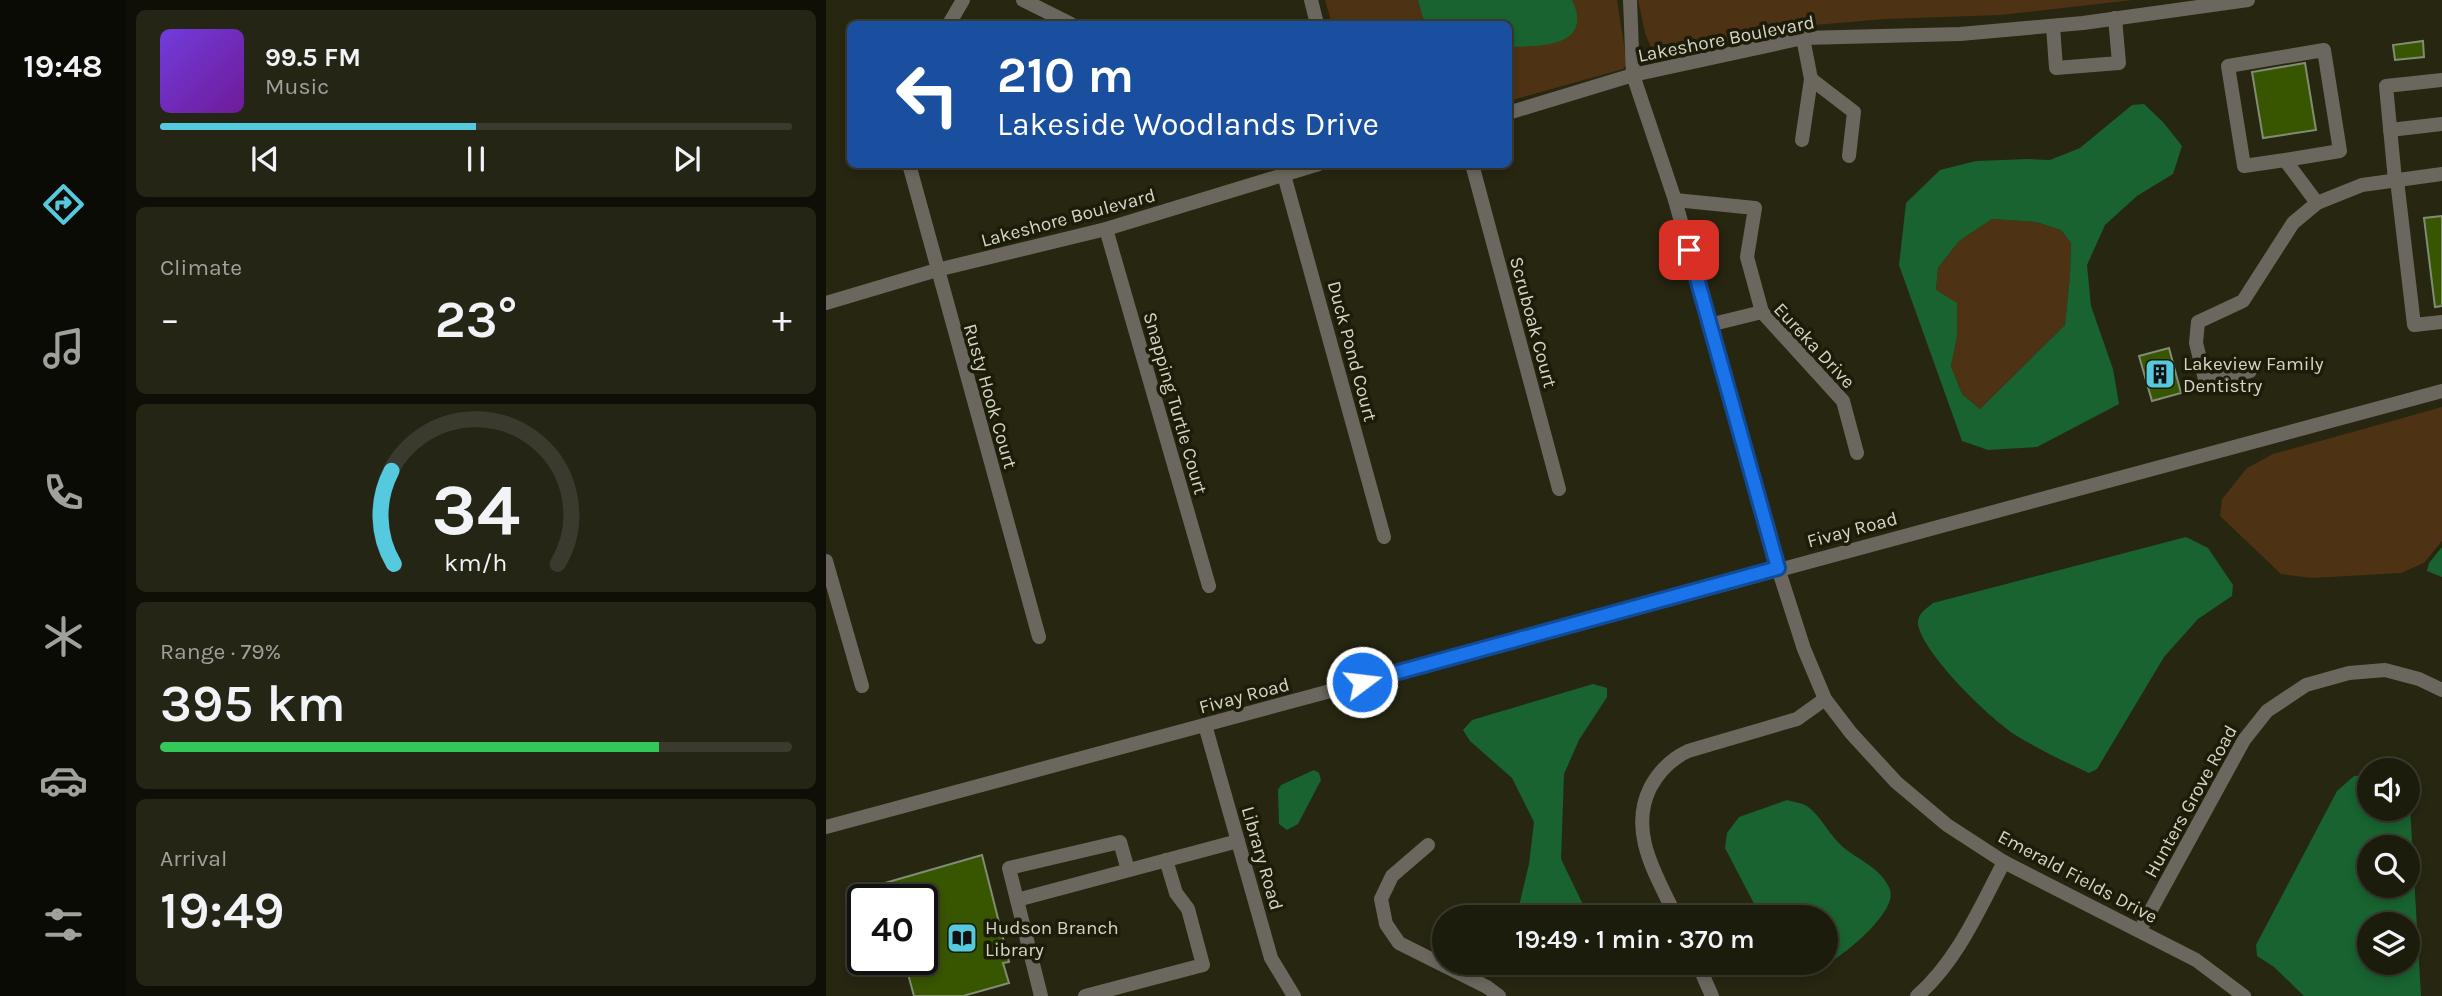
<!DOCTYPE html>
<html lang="en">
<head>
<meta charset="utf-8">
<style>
  :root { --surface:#1c1c0d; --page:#252516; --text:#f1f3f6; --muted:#a0a19d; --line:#3a3a2e; --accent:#55cadf }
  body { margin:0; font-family:Karla,sans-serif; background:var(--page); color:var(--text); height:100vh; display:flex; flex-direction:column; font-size:26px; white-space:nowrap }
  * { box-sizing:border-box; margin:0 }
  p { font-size:23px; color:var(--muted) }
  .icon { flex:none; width:38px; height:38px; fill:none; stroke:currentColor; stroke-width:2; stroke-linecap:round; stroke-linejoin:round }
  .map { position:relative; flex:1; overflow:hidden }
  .sheet { display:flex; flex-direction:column; gap:10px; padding:10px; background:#0f0f07; width:700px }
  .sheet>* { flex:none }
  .top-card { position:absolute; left:21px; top:21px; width:665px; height:147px; border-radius:10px; box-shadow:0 4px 10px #0003,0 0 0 2px var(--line); background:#1a4fa0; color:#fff; overflow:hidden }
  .tools { position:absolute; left:1531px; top:758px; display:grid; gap:14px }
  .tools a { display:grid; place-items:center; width:63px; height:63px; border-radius:50%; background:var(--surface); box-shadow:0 4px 10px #0003,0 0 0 2px var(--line); font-size:35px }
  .speed { position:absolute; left:21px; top:884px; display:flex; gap:14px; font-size:35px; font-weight:700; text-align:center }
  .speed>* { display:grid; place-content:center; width:91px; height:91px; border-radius:50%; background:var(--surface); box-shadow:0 4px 10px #0003,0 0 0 2px var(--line); line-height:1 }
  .speed .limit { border:4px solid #111; border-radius:10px; background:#fff; color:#111 }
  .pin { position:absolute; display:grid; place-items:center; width:60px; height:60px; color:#fff; margin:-30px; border-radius:14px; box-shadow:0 4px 10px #0006 }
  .me { position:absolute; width:77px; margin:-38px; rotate:75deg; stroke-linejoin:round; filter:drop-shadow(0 0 5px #0008) }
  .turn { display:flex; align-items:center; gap:24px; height:147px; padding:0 35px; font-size:32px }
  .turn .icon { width:91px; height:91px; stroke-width:2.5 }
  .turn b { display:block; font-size:49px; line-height:60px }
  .big { font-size:52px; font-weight:600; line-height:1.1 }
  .sheet .widget { flex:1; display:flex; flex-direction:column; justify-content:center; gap:10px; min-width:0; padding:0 24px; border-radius:10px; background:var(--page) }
  .sheet .dial { align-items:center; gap:0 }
  .dial svg { height:182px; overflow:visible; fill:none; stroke:var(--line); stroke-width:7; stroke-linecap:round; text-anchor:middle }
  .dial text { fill:var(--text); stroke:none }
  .song { display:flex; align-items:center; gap:21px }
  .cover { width:84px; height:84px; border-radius:10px; background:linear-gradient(135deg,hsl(260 70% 55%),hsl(280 70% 35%)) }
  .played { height:7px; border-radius:4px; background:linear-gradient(90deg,var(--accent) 50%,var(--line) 50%) }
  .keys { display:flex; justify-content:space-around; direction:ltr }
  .heat { display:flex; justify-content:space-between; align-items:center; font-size:38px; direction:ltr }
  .charge { height:10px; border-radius:5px; background:linear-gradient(90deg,#34c759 79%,var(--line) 0) }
  .trip { position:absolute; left:606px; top:905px; width:406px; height:70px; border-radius:35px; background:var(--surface); box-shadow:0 4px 10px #0003,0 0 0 2px var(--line); font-weight:600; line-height:70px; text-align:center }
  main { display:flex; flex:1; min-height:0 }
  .menu { display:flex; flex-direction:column; width:126px; justify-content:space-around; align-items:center; background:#0b0b05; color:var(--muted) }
  .menu .icon { width:49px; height:49px }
  .menu .selected { color:var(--accent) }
  .menu b { font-size:32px; color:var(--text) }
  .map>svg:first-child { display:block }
  .green { fill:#4d3213 }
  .water { fill:#18632f; fill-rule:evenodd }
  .building { fill:#385500; stroke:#818c76; stroke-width:2 }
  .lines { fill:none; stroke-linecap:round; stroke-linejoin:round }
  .minor { stroke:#6c675e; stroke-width:14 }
  .route-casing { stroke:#114b97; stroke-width:18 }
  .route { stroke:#1a73e8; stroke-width:12 }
  .labels { text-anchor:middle; stroke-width:7; stroke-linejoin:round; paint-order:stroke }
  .street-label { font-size:19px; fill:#d4d5c8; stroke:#1d1c08 }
  .poi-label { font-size:19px; fill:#d4d5c8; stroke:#1d1c08; text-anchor:start }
</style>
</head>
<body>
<main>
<nav class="menu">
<b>19:48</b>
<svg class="icon selected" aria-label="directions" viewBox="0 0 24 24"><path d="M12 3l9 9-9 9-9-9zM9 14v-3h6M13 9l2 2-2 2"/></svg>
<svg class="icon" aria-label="music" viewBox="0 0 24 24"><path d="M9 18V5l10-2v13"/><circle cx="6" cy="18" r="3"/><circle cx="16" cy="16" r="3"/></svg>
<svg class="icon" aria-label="phone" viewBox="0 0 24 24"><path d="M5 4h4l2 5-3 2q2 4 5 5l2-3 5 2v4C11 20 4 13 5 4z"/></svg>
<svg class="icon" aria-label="climate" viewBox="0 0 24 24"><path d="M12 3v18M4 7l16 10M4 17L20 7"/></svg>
<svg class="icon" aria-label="car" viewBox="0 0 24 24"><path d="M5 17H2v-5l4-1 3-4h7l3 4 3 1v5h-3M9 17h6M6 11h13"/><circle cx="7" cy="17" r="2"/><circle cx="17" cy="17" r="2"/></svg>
<svg class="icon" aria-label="filters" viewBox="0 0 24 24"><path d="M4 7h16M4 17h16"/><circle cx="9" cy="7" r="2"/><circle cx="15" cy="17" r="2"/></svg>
</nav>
<section class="sheet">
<div class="widget">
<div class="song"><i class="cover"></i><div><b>99.5 FM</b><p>Music</p></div></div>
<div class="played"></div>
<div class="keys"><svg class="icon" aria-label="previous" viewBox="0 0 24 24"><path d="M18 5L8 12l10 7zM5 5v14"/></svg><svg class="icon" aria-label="pause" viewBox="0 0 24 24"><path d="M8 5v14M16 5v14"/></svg><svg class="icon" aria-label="next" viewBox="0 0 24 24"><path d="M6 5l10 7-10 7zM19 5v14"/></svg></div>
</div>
<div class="widget"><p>Climate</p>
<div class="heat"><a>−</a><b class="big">23°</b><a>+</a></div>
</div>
<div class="widget dial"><svg viewBox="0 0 100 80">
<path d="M14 69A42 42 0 1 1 86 69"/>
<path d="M14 69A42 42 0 0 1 13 28" stroke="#55cadf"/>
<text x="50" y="56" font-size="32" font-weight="700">34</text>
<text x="50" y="72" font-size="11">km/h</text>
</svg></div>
<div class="widget"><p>Range · 79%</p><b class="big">395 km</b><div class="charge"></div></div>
<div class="widget"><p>Arrival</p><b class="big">19:49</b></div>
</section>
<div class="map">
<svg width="1616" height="996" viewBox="0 0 1616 996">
  <rect width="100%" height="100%" fill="#262611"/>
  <g class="green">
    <path d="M 499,0 L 791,0 L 801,64 L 797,69 L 683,101 L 682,24 L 506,24 Z"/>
    <path d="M 812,0 L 1307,0 L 1175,15 L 1059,19 L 955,28 L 837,60 L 828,55 L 819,33 Z"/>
    <path d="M 1166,219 L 1210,222 L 1235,230 L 1245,243 L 1244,276 L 1239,325 L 1154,409 L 1136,394 L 1125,366 L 1131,336 L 1110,290 L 1112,268 L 1133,241 Z"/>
    <path d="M 1616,407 L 1616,541 L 1598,563 L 1575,573 L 1486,578 L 1455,574 L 1394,516 L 1396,499 L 1421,468 L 1447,454 Z"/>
  </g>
  <g class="water">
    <path d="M 592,0 L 746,0 C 748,5 751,11 751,16 C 755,49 704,46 683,47 L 682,24 L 599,24 Z"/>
    <path d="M 1318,104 L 1337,122 L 1356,146 L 1347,174 L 1311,196 L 1279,225 L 1261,265 L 1265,306 L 1287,369 L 1293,404 L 1211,447 L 1162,450 L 1136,441 L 1073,265 L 1080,203 L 1114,170 L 1150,161 L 1202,159 L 1224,160 L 1254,148 L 1306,105 ZM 1166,219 L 1210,222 L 1235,230 L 1245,243 L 1244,276 L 1239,325 L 1154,409 L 1136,394 L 1125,366 L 1131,336 L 1131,303 L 1110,290 L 1112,268 L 1133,241 Z"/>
    <path d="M 1360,537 L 1382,548 L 1407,585 L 1406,596 L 1372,619 L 1338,657 L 1271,769 L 1263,773 C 1239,762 1214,750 1191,736 C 1165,720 1096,653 1092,624 C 1091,614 1100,609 1107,603 Z"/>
    <path d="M 1616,547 L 1616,577 L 1601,571 L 1603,563 Z"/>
    <path d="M 767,684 L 781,688 L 781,697 L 753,740 L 738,774 L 735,859 L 763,917 L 700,917 L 693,906 L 703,864 L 708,822 L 686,778 L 644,741 L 637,730 L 646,720 Z"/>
    <path d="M 488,770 L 493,773 L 495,780 L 472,824 L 461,830 L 453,824 L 452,790 L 455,785 Z"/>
    <path d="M 1543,775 L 1544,808 L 1582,808 L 1582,804 L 1584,807 L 1595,996 L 1478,996 L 1448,967 L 1431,956 L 1430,945 L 1511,791 L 1528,776 ZM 1582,847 L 1582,886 L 1544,886 L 1544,847 ZM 1582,924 L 1582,962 L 1544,962 L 1544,924 Z"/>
    <path d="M 961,800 C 967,802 976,803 981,806 C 996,817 1003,835 1017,847 C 1031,859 1058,870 1064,890 C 1073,914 999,974 976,974 C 968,974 963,968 959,963 L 999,962 L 999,917 L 935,917 L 899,848 L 901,833 L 913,817 Z"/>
  </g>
  <g class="building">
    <path d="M 1597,41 L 1598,57 L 1569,60 L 1567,45 Z"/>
    <path d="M 1479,63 L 1490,130 L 1437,138 L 1426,72 Z"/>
    <path d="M 1616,216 L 1616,306 L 1609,307 L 1598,218 Z"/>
    <path d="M 1343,348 L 1355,393 L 1326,401 L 1313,356 Z"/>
    <path d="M 156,855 L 183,962 L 177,963 L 183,983 L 137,996 L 88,996 L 78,959 L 96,959 L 96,900 L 64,900 L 59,883 Z"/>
  </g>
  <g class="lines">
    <g class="minor">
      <path d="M 197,0 L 245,24"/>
      <path d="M 485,0 L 491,24"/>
      <path d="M 804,0 L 807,75 L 849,200 L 952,568 L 978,649 L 999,699 L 1025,733 L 1070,782 L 1121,825 L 1178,862 L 1370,960 L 1418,996"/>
      <path d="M 123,24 L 137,0"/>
      <path d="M 1227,26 L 1230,68 L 1293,63 L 1289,18"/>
      <path d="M 985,79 L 1028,112 L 1023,156"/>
      <path d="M 682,113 L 807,75 L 977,38 L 1134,34 L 1257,23 L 1422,0"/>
      <path d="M 1564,130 L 1616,124"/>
      <path d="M 976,140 L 985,79 L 977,38"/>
      <path d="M 1459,160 L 1418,166 L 1402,66 L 1498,50 L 1514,151 L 1459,160 L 1491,203"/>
      <path d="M 83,164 L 213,637"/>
      <path d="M 646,164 L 733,489"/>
      <path d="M 458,175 L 558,537"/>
      <path d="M 1569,180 L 1560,86 L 1616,80"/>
      <path d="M 1571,180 L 1588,325 L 1616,322"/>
      <path d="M 849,200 L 929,208 L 921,257 L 936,312"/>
      <path d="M 280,229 L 383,586"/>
      <path d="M 0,303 L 111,270 L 280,229 L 493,164"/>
      <path d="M 883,325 L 936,312 L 1017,401 L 1031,453"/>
      <path d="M 1424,371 L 1380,383 L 1370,343 L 1372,322 L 1417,301 L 1467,223 L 1491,203 L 1536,185 L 1616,174"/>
      <path d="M 0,561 L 36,686"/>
      <path d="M 379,725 L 445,958 L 468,996"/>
      <path d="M 0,827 L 1616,391"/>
      <path d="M 602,845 L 566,876 L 555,899 L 560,924 L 573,943 L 661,987 L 673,996"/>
      <path d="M 191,900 L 412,841"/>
      <path d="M 850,917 C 831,876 802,833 824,788 C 833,771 845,759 862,751 L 971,719 L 999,699"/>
      <path d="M 1314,930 L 1418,740 L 1441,711 L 1480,685 L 1523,673 L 1559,670 L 1593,679 L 1616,690"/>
      <path d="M 871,962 L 886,996"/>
      <path d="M 215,996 L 183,868 L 294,842 L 302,870"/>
      <path d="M 259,996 L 377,965 L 362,909 L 350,893 L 340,860"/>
      <path d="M 1091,996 C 1132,960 1153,909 1178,862"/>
    </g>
  </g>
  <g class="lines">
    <g class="route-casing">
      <path id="route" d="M 536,682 L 952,568 L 863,250"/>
    </g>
    <use href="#route" class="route"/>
  </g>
  <defs>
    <g id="building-square" transform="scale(1.575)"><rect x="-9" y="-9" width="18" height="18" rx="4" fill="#55cadf" stroke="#1d1c08"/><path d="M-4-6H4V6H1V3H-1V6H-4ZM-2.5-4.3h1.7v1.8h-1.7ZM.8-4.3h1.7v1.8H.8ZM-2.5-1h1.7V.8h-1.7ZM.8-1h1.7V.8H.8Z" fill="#111"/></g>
    <g id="library-square" transform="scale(1.575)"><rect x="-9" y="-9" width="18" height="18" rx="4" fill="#55cadf" stroke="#1d1c08"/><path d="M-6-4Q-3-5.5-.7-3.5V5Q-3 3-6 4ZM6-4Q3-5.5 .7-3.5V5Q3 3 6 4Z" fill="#111"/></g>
  </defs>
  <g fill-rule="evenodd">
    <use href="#building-square" x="1334" y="374"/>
    <use href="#library-square" x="136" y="938"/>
  </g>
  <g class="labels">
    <g class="street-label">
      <text transform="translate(900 38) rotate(-11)" y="7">Lakeshore Boulevard</text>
      <text transform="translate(242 217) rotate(-15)" y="7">Lakeshore Boulevard</text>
      <text transform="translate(708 322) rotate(75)" y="7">Scruboak Court</text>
      <text transform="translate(989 345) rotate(47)" y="7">Eureka Drive</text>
      <text transform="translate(527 351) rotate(75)" y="7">Duck Pond Court</text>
      <text transform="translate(165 396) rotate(74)" y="7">Rusty Hook Court</text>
      <text transform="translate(350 403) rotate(74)" y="7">Snapping Turtle Court</text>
      <text transform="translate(1026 529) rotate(-15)" y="7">Fivay Road</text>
      <text transform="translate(418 695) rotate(-15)" y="7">Fivay Road</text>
      <text transform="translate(1364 801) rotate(-61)" y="7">Hunters Grove Road</text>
      <text transform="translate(437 858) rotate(74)" y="7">Library Road</text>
      <text transform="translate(1252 876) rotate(28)" y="7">Emerald Fields Drive</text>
    </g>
    <g class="poi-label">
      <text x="1357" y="370">Lakeview Family<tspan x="1357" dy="22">Dentistry</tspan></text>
      <text x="159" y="934">Hudson Branch<tspan x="159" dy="22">Library</tspan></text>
    </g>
  </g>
</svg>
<div class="tools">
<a><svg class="icon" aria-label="sound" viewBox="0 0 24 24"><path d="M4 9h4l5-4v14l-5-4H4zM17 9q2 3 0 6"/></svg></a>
<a><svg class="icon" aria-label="search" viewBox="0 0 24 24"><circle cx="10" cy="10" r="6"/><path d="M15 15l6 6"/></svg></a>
<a><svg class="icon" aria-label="layers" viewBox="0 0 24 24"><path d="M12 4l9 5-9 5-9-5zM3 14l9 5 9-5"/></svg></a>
</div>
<div class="speed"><div class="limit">40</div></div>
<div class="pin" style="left:863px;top:250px;background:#d93025"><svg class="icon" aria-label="arrive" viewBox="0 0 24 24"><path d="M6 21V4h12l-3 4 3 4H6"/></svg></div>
<svg class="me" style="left:536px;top:682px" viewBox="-20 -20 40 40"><circle r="17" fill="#1a73e8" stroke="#fff" stroke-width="3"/><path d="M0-11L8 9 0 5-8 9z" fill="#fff"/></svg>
<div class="trip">19:49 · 1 min · 370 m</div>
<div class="top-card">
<div class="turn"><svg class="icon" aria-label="left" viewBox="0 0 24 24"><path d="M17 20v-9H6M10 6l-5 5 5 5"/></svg><div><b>210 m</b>Lakeside Woodlands Drive</div></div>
</div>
</div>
</main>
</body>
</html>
